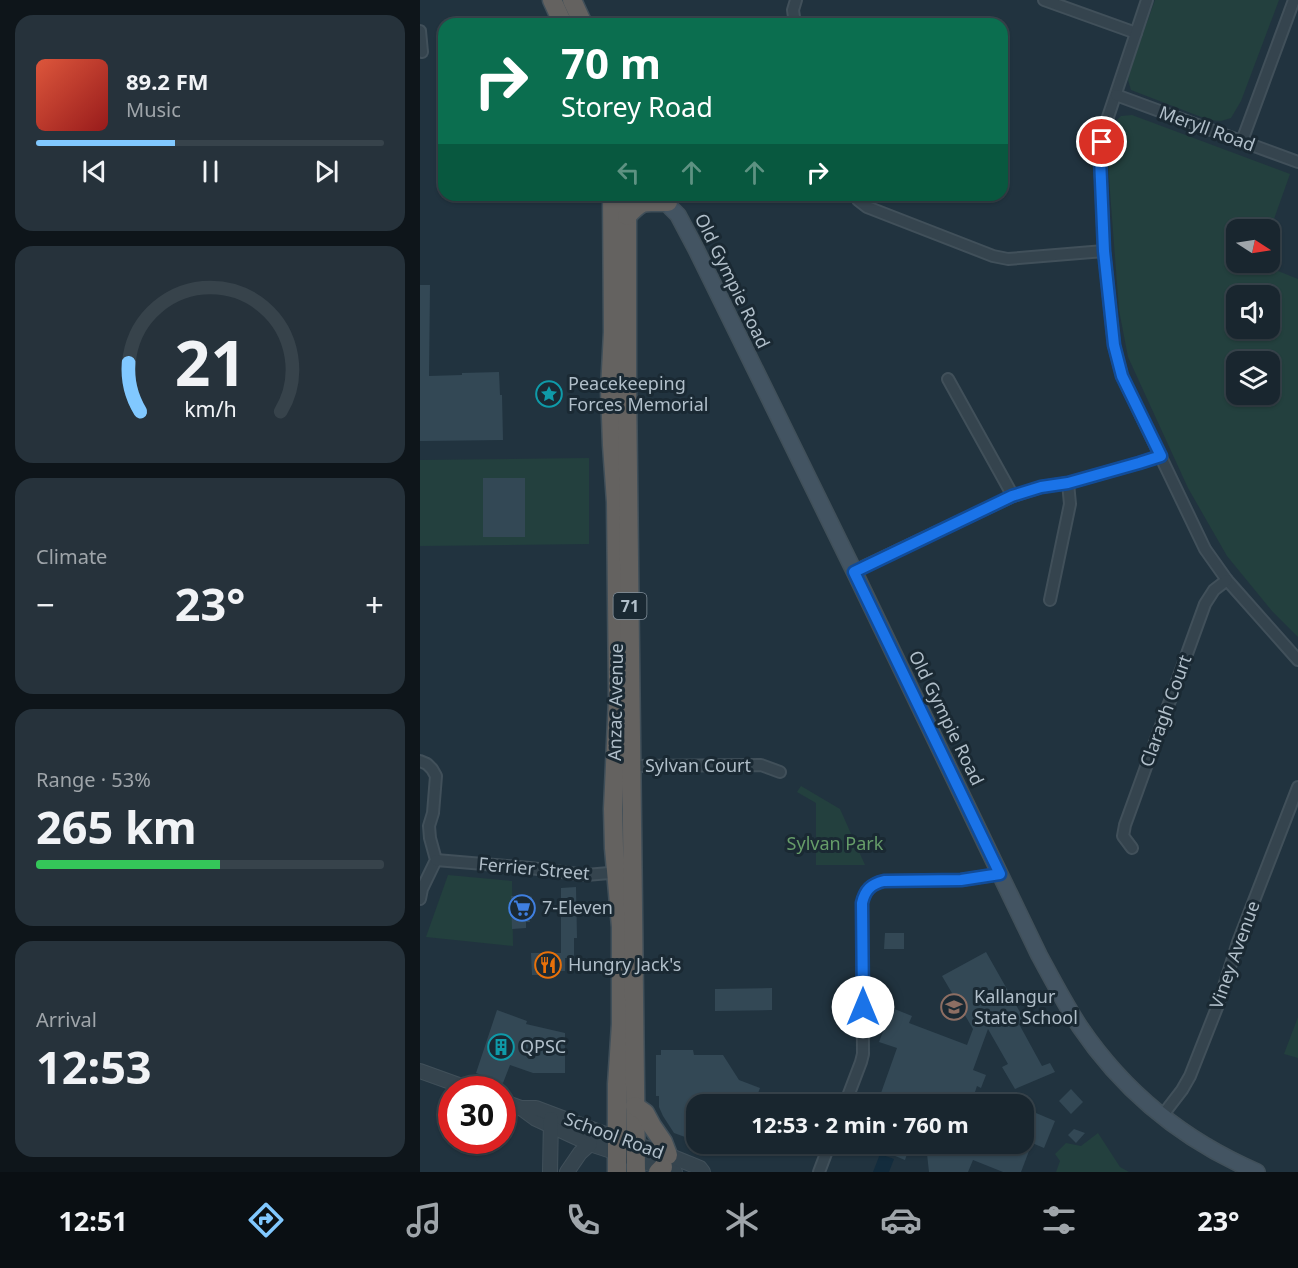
<!DOCTYPE html>
<html lang="en">
<head>
<meta charset="utf-8">
<style>
  :root { --surface:#19262f; --page:#26323b; --text:#f1f3f6; --muted:#9fa5aa; --line:#37434b; --accent:#81c8ff }
  body { margin:0; font-family:"Noto Sans",sans-serif; background:var(--page); color:var(--text); height:100vh; display:flex; flex-direction:column; font-size:22px; white-space:nowrap }
  * { box-sizing:border-box; margin:0 }
  p { font-size:20px; color:var(--muted) }
  .icon { flex:none; width:33px; height:33px; fill:none; stroke:currentColor; stroke-width:2; stroke-linecap:round; stroke-linejoin:round }
  .map { position:relative; flex:1; overflow:hidden }
  .sheet { display:flex; flex-direction:column; gap:15px; padding:15px; background:#0e151a; width:420px }
  .sheet>* { flex:none }
  .banner { position:absolute; left:18px; top:18px; width:570px; height:183px; border-radius:18px; box-shadow:0 2px 4px #0004,0 0 0 2px var(--line); background:#0b6e4f; color:#fff; overflow:hidden }
  .needle { width:39px; rotate:102deg }
  .buttons { position:absolute; left:806px; top:219px; display:grid; gap:12px }
  .buttons a { display:grid; place-items:center; width:54px; height:54px; border-radius:12px; background:var(--surface); box-shadow:0 2px 4px #0004,0 0 0 2px var(--line); font-size:30px }
  .speed { position:absolute; left:18px; top:1076px; display:flex; gap:12px; font-size:30px; font-weight:700; text-align:center }
  .speed>* { display:grid; place-content:center; width:78px; height:78px; border-radius:50%; background:var(--surface); box-shadow:0 2px 4px #0004,0 0 0 2px var(--line); line-height:1 }
  .speed .limit { border:9px solid #d22; background:#fff; color:#111 }
  .pin { position:absolute; display:grid; place-items:center; width:51px; height:51px; color:#fff; margin:-26px; border:3px solid #fff; border-radius:50%; box-shadow:0 2px 6px #0007 }
  .me { position:absolute; width:66px; margin:-33px; rotate:0deg; stroke-linejoin:round; filter:drop-shadow(0 0 4px #0008) }
  .turn { display:flex; align-items:center; gap:21px; height:126px; padding:0 24px; font-size:27px }
  .turn .icon { width:78px; height:78px; stroke-width:2.5 }
  .turn b { display:block; font-size:42px; line-height:51px }
  .lanes { display:flex; align-items:center; height:57px; padding:0 24px; background:#0003; justify-content:center; gap:30px; direction:ltr }
  .lanes .off { opacity:.35 }
  .big { font-size:45px; font-weight:700; line-height:1.1 }
  .sheet .widget { flex:1; display:flex; flex-direction:column; justify-content:center; gap:9px; min-width:0; padding:0 21px; border-radius:18px; background:var(--page) }
  .sheet .dial { align-items:center; gap:0 }
  .dial svg { height:156px; overflow:visible; fill:none; stroke:var(--line); stroke-width:7; stroke-linecap:round; text-anchor:middle }
  .dial text { fill:var(--text); stroke:none }
  .song { display:flex; align-items:center; gap:18px }
  .cover { width:72px; height:72px; border-radius:9px; background:linear-gradient(135deg,hsl(10 70% 55%),hsl(0 70% 35%)) }
  .played { height:6px; border-radius:3px; background:linear-gradient(90deg,var(--accent) 40%,var(--line) 40%) }
  .keys { display:flex; justify-content:space-around; direction:ltr }
  .heat { display:flex; justify-content:space-between; align-items:center; font-size:33px; direction:ltr }
  .charge { height:9px; border-radius:4px; background:linear-gradient(90deg,#34c759 53%,var(--line) 0) }
  .trip { position:absolute; left:266px; top:1094px; width:348px; height:60px; border-radius:18px; background:var(--surface); box-shadow:0 2px 4px #0004,0 0 0 2px var(--line); font-weight:700; line-height:60px; text-align:center }
  .tab-bar { display:flex; height:96px; justify-content:space-around; align-items:center; background:#0a0f13; color:var(--muted) }
  .tab-bar .icon { width:42px; height:42px }
  .tab-bar .on { color:var(--accent) }
  .tab-bar b { font-size:27px; color:var(--text) }
  main { display:flex; flex:1; min-height:0 }
  .map>svg:first-child { display:block }
  .green { fill:#23403e; fill-rule:evenodd }
  .water { fill:#132c3d }
  .building { fill:#334855 }
  .lines { fill:none; stroke-linecap:round; stroke-linejoin:round }
  .minor-casing { stroke:#41505a; stroke-width:14 }
  .tertiary-casing { stroke:#41505a; stroke-width:16 }
  .secondary-casing { stroke:#41505a; stroke-width:18 }
  .trunk-casing { stroke:#404f59; stroke-width:21 }
  .minor { stroke:#35444e; stroke-width:10 }
  .tertiary { stroke:#35444e; stroke-width:14 }
  .secondary { stroke:#435462; stroke-width:15 }
  .trunk { stroke:#646260; stroke-width:18 }
  .route-casing { stroke:#114b97; stroke-width:15 }
  .route { stroke:#1a73e8; stroke-width:10 }
  .labels { text-anchor:middle; stroke-width:6; stroke-linejoin:round; paint-order:stroke }
  .shield { fill:#1a2933; stroke:#84929d; stroke-width:1.5 }
  .shield-label { font-size:16px; font-weight:bold; fill:#b1bfca }
  .street-label { font-size:18px; fill:#b1bfca; stroke:#1a2933 }
  .poi-label { font-size:18px; fill:#b1bfca; stroke:#1a2933; text-anchor:start }
  .park-label { font-size:18px; fill:#669d69; stroke:#1a2933 }
</style>
</head>
<body>
<main>
<section class="sheet">
<div class="widget">
<div class="song"><i class="cover"></i><div><b>89.2 FM</b><p>Music</p></div></div>
<div class="played"></div>
<div class="keys"><svg class="icon" aria-label="previous" viewBox="0 0 24 24"><path d="M18 5L8 12l10 7zM5 5v14"/></svg><svg class="icon" aria-label="pause" viewBox="0 0 24 24"><path d="M8 5v14M16 5v14"/></svg><svg class="icon" aria-label="next" viewBox="0 0 24 24"><path d="M6 5l10 7-10 7zM19 5v14"/></svg></div>
</div>
<div class="widget dial"><svg viewBox="0 0 100 80">
<path d="M14 69A42 42 0 1 1 86 69"/>
<path d="M14 69A42 42 0 0 1 8 44" stroke="#81c8ff"/>
<text x="50" y="56" font-size="32" font-weight="700">21</text>
<text x="50" y="72" font-size="11">km/h</text>
</svg></div>
<div class="widget"><p>Climate</p>
<div class="heat"><a>−</a><b class="big">23°</b><a>+</a></div>
</div>
<div class="widget"><p>Range · 53%</p><b class="big">265 km</b><div class="charge"></div></div>
<div class="widget"><p>Arrival</p><b class="big">12:53</b></div>
</section>
<div class="map">
<svg width="878" height="1172" viewBox="0 0 878 1172">
  <rect width="100%" height="100%" fill="#21333f"/>
  <g class="green">
    <path d="M 735,0 L 859,0 L 821,101 L 811,118 L 801,121 L 789,120 L 711,90 L 708,80 L 710,69 Z"/>
    <path d="M 712,115 L 870,174 L 849,233 L 849,230 L 816,230 L 816,262 L 838,263 L 878,279 L 878,637 L 852,611 L 807,556 L 768,488 L 708,357 L 699,310 L 688,165 L 693,124 L 701,116 ZM 816,296 L 849,296 L 849,328 L 816,328 ZM 816,362 L 849,362 L 849,394 L 816,394 Z"/>
    <path d="M 169,458 L 169,544 L 0,546 L 0,460 Z"/>
    <path d="M 381,786 L 420,809 L 445,865 L 396,865 L 396,803 L 377,792 Z"/>
    <path d="M 28,875 L 92,881 L 93,946 L 6,937 Z"/>
    <path d="M 878,1017 L 878,1058 L 864,1054 Z"/>
    <path d="M 678,1133 L 700,1167 L 709,1172 L 636,1172 L 640,1161 L 635,1154 L 646,1143 L 661,1146 Z"/>
  </g>
  <path class="water" d="M 460,1154 L 474,1159 L 469,1172 L 453,1172 Z"/>
  <g class="building">
    <path d="M 0,285 L 10,285 L 9,376 L 42,375 L 42,373 L 79,372 L 80,395 L 82,395 L 83,440 L 0,441 Z"/>
    <rect x="63" y="478" width="42" height="59"/>
    <path d="M 156,887 L 157,938 L 154,938 L 154,958 L 145,958 L 145,971 L 137,971 L 137,975 L 112,975 L 111,953 L 141,953 L 141,888 Z"/>
    <path d="M 91,896 L 110,896 L 112,897 L 112,919 L 109,919 L 110,922 L 106,922 L 106,928 L 92,929 Z"/>
    <path d="M 465,933 L 484,933 L 484,949 L 464,949 Z"/>
    <path d="M 566,952 L 605,1021 L 599,1024 L 622,1066 L 630,1063 L 635,1072 L 595,1089 L 582,1067 L 588,1064 L 568,1029 L 553,1070 L 566,1075 L 561,1088 L 557,1086 L 551,1104 L 453,1104 L 457,1092 L 461,1093 L 477,1048 L 459,1042 L 472,1008 L 492,1016 L 489,1023 L 547,1045 L 553,1029 L 522,976 Z"/>
    <path d="M 352,988 L 352,1010 L 295,1011 L 295,989 Z"/>
    <path d="M 77,1010 L 107,1021 L 106,1024 L 145,1033 L 145,1073 L 113,1073 L 90,1065 L 83,1083 L 56,1073 Z"/>
    <path d="M 241,1050 L 273,1050 L 274,1055 L 303,1055 L 319,1080 L 340,1088 L 334,1104 L 325,1104 L 310,1098 L 308,1104 L 276,1104 L 276,1141 L 254,1133 L 243,1116 L 239,1107 L 239,1096 L 236,1096 L 236,1055 L 241,1055 Z"/>
    <path d="M 651,1089 L 663,1102 L 651,1114 L 639,1101 Z"/>
    <path d="M 616,1113 L 635,1121 L 624,1148 L 605,1140 Z"/>
    <path d="M 654,1129 L 665,1133 L 656,1143 L 648,1135 Z"/>
    <path d="M 443,1143 L 588,1143 L 609,1151 L 601,1172 L 583,1172 L 553,1160 L 548,1172 L 509,1172 L 507,1154 L 489,1148 L 485,1160 Z"/>
  </g>
  <g class="lines">
    <g class="minor-casing">
      <g id="minor">
        <path d="M 624,0 L 716,33"/>
        <path d="M 727,0 L 685,126 L 680,158 L 684,251 L 694,345 L 702,376 L 785,549 L 807,580 L 878,660"/>
        <path d="M 375,24 L 373,10 L 376,0"/>
        <path d="M 0,31 L 2,52"/>
        <path d="M 696,95 L 878,162"/>
        <path d="M 822,141 L 874,0"/>
        <path d="M 437,195 L 438,200 L 447,207 L 573,256 L 588,259 L 684,251"/>
        <path d="M 528,379 L 593,496"/>
        <path d="M 434,571 L 593,496 L 621,487 L 648,483 L 719,463 L 741,456"/>
        <path d="M 630,600 L 650,504 L 648,483"/>
        <path d="M 0,761 L 7,764 L 12,769 L 16,776 L 13,813 L 9,826 L 10,838 L 16,860 L 2,889 L 0,899"/>
        <path d="M 208,766 L 341,765 L 360,772"/>
        <path d="M 712,848 L 703,836 L 705,825 L 785,604 L 794,590 L 807,580"/>
        <path d="M 16,860 L 110,868 L 166,875 L 201,872"/>
        <path d="M 425,1104 L 441,1062 L 443,1054 L 442,903 C 445,890 451,884 464,881 L 541,880 L 580,874"/>
        <path d="M 742,1116 L 762,1090 L 770,1076 L 798,1005 L 818,942 L 878,787"/>
        <path d="M 399,1172 L 410,1143"/>
      </g>
    </g>
    <g class="tertiary-casing">
      <g id="tertiary">
        <path d="M 0,1071 L 50,1089"/>
        <path d="M 82,1101 L 101,1108 L 116,1119 L 170,1144 L 255,1172"/>
        <path d="M 101,1108 L 116,1108 L 177,1131 L 248,1155 L 280,1168 L 283,1172"/>
        <path d="M 130,1172 L 131,1119"/>
        <path d="M 147,1172 L 160,1153 L 170,1144"/>
      </g>
    </g>
    <g class="secondary-casing">
      <path id="secondary" d="M 243,195 L 251,208 L 258,215 L 276,249 L 434,571 L 619,955 C 632,979 645,1004 660,1027 C 704,1092 765,1141 837,1172"/>
    </g>
    <g class="trunk-casing">
      <g id="trunk">
        <path d="M 132,0 L 143,24"/>
        <path d="M 152,0 L 163,24"/>
        <path d="M 192,195 L 193,332 L 190,390 L 192,445 L 196,502 L 198,698 L 193,809 L 194,848 L 201,927 L 201,1024 L 197,1084 L 197,1172"/>
        <path d="M 207,195 L 207,387 L 216,1172"/>
        <path d="M 207,216 C 225,197 224,203 248,202"/>
        <path d="M 215,1106 L 225,1113 L 232,1126 L 243,1142 L 248,1155"/>
        <path d="M 238,1172 L 243,1167"/>
      </g>
    </g>
    <use href="#minor" class="minor"/>
    <use href="#tertiary" class="tertiary"/>
    <use href="#secondary" class="secondary"/>
    <use href="#trunk" class="trunk"/>
  </g>
  <g class="lines">
    <g class="route-casing">
      <path id="route" d="M 443,1007 L 442,903 C 445,890 451,884 464,881 L 541,880 L 580,874 L 434,572 L 592,496 L 621,487 L 648,483 L 719,463 L 741,456 L 702,376 L 694,345 L 684,251 L 680,158 L 682,142"/>
    </g>
    <use href="#route" class="route"/>
  </g>
  <defs>
    <g id="sight-ring" transform="scale(1.35)"><circle r="9.5" fill="#1a2933" stroke="#0f9aa8" stroke-width="1.5"/><path d="M0-6L1.8-2.2L6-1.7L2.9 1.2L3.7 5.4L0 3.3L-3.7 5.4L-2.9 1.2L-6-1.7L-1.8-2.2Z" fill="#0f9aa8"/></g>
    <g id="supermarket-ring" transform="scale(1.35)"><circle r="9.5" fill="#1a2933" stroke="#3f7fe0" stroke-width="1.5"/><path d="M-6-5.5h2.5l.6 2H6L4.5 2H-2.5L-4.4-4H-6ZM-1.5 3.2a1.3 1.3 0 1 0 .1 0ZM3 3.2a1.3 1.3 0 1 0 .1 0Z" fill="#3f7fe0"/></g>
    <g id="restaurant-ring" transform="scale(1.35)"><circle r="9.5" fill="#1a2933" stroke="#e8710a" stroke-width="1.5"/><path d="M-5-6h1v4h1v-4h1v4h1v-4h1v5L-1.5 .5V6h-2V.5L-5-1ZM5-6V6H3V1.5H1.5Q1.5-4 5-6Z" fill="#e8710a"/></g>
    <g id="school-ring" transform="scale(1.35)"><circle r="9.5" fill="#1a2933" stroke="#8d6e63" stroke-width="1.5"/><path d="M0-5L7-2L0 1L-7-2ZM-4 1L0 2.5L4 1V4Q0 6-4 4Z" fill="#8d6e63"/></g>
    <g id="building-ring" transform="scale(1.35)"><circle r="9.5" fill="#1a2933" stroke="#0f9aa8" stroke-width="1.5"/><path d="M-4-6H4V6H1V3H-1V6H-4ZM-2.5-4.3h1.7v1.8h-1.7ZM.8-4.3h1.7v1.8H.8ZM-2.5-1h1.7V.8h-1.7ZM.8-1h1.7V.8H.8Z" fill="#0f9aa8"/></g>
  </defs>
  <g fill-rule="evenodd">
    <use href="#sight-ring" x="129" y="394"/>
    <use href="#supermarket-ring" x="102" y="908"/>
    <use href="#restaurant-ring" x="128" y="965"/>
    <use href="#school-ring" x="534" y="1007"/>
    <use href="#building-ring" x="81" y="1047"/>
  </g>
  <g class="labels">
    <rect class="shield" x="193.5" y="593" width="33" height="26" rx="4.5"/>
    <g class="shield-label">
      <text x="210" y="612">71</text>
    </g>
    <g class="street-label">
      <text transform="translate(787 129) rotate(20)" y="6">Meryll Road</text>
      <text transform="translate(312 281) rotate(64)" y="6">Old Gympie Road</text>
      <text transform="translate(196 702) rotate(-89)" y="6">Anzac Avenue</text>
      <text transform="translate(746 711) rotate(-70)" y="6">Claragh Court</text>
      <text transform="translate(526 718) rotate(64)" y="6">Old Gympie Road</text>
      <text x="278" y="772">Sylvan Court</text>
      <text transform="translate(114 869) rotate(5)" y="6">Ferrier Street</text>
      <text transform="translate(815 955) rotate(-70)" y="6">Viney Avenue</text>
      <text transform="translate(194 1136) rotate(20)" y="6">School Road</text>
    </g>
    <g class="poi-label">
      <text x="148" y="390">Peacekeeping<tspan x="148" dy="21">Forces Memorial</tspan></text>
      <text x="122" y="914">7-Eleven</text>
      <text x="148" y="971">Hungry Jack's</text>
      <text x="554" y="1003">Kallangur<tspan x="554" dy="21">State School</tspan></text>
      <text x="100" y="1053">QPSC</text>
    </g>
    <g class="park-label">
      <text x="415" y="850">Sylvan Park</text>
    </g>
  </g>
</svg>
<div class="buttons">
<a><svg class="needle" viewBox="-14 -14 28 28"><path d="M0-13l5 13h-10z" fill="#e53935"/><path d="M0 13l5-13h-10z" fill="#9fa5aa"/></svg></a>
<a><svg class="icon" aria-label="sound" viewBox="0 0 24 24"><path d="M4 9h4l5-4v14l-5-4H4zM17 9q2 3 0 6"/></svg></a>
<a><svg class="icon" aria-label="layers" viewBox="0 0 24 24"><path d="M12 4l9 5-9 5-9-5zM3 14l9 5 9-5"/></svg></a>
</div>
<div class="speed"><div class="limit">30</div></div>
<div class="pin" style="left:682px;top:142px;background:#d93025"><svg class="icon" aria-label="arrive" viewBox="0 0 24 24"><path d="M6 21V4h12l-3 4 3 4H6"/></svg></div>
<svg class="me" style="left:443px;top:1007px" viewBox="-20 -20 40 40"><circle r="19" fill="#fff"/><path d="M0-13L10 11 0 6-10 11z" fill="#1a73e8"/></svg>
<div class="trip">12:53 · 2 min · 760 m</div>
<div class="banner">
<div class="turn"><svg class="icon" aria-label="right" viewBox="0 0 24 24"><path d="M7 20v-9h11M14 6l5 5-5 5"/></svg><div><b>70 m</b>Storey Road</div></div>
<div class="lanes"><svg class="icon off" aria-label="left" viewBox="0 0 24 24"><path d="M17 20v-9H6M10 6l-5 5 5 5"/></svg><svg class="icon off" aria-label="ahead" viewBox="0 0 24 24"><path d="M12 20V5M6 11l6-6 6 6"/></svg><svg class="icon off" aria-label="ahead" viewBox="0 0 24 24"><path d="M12 20V5M6 11l6-6 6 6"/></svg><svg class="icon" aria-label="right" viewBox="0 0 24 24"><path d="M7 20v-9h11M14 6l5 5-5 5"/></svg></div>
</div>
</div>
</main>
<nav class="tab-bar">
<b>12:51</b>
<svg class="icon on" aria-label="directions" viewBox="0 0 24 24"><path d="M12 3l9 9-9 9-9-9zM9 14v-3h6M13 9l2 2-2 2"/></svg>
<svg class="icon" aria-label="music" viewBox="0 0 24 24"><path d="M9 18V5l10-2v13"/><circle cx="6" cy="18" r="3"/><circle cx="16" cy="16" r="3"/></svg>
<svg class="icon" aria-label="phone" viewBox="0 0 24 24"><path d="M5 4h4l2 5-3 2q2 4 5 5l2-3 5 2v4C11 20 4 13 5 4z"/></svg>
<svg class="icon" aria-label="climate" viewBox="0 0 24 24"><path d="M12 3v18M4 7l16 10M4 17L20 7"/></svg>
<svg class="icon" aria-label="car" viewBox="0 0 24 24"><path d="M5 17H2v-5l4-1 3-4h7l3 4 3 1v5h-3M9 17h6M6 11h13"/><circle cx="7" cy="17" r="2"/><circle cx="17" cy="17" r="2"/></svg>
<svg class="icon" aria-label="filters" viewBox="0 0 24 24"><path d="M4 7h16M4 17h16"/><circle cx="9" cy="7" r="2"/><circle cx="15" cy="17" r="2"/></svg>
<b>23°</b>
</nav>
</body>
</html>
